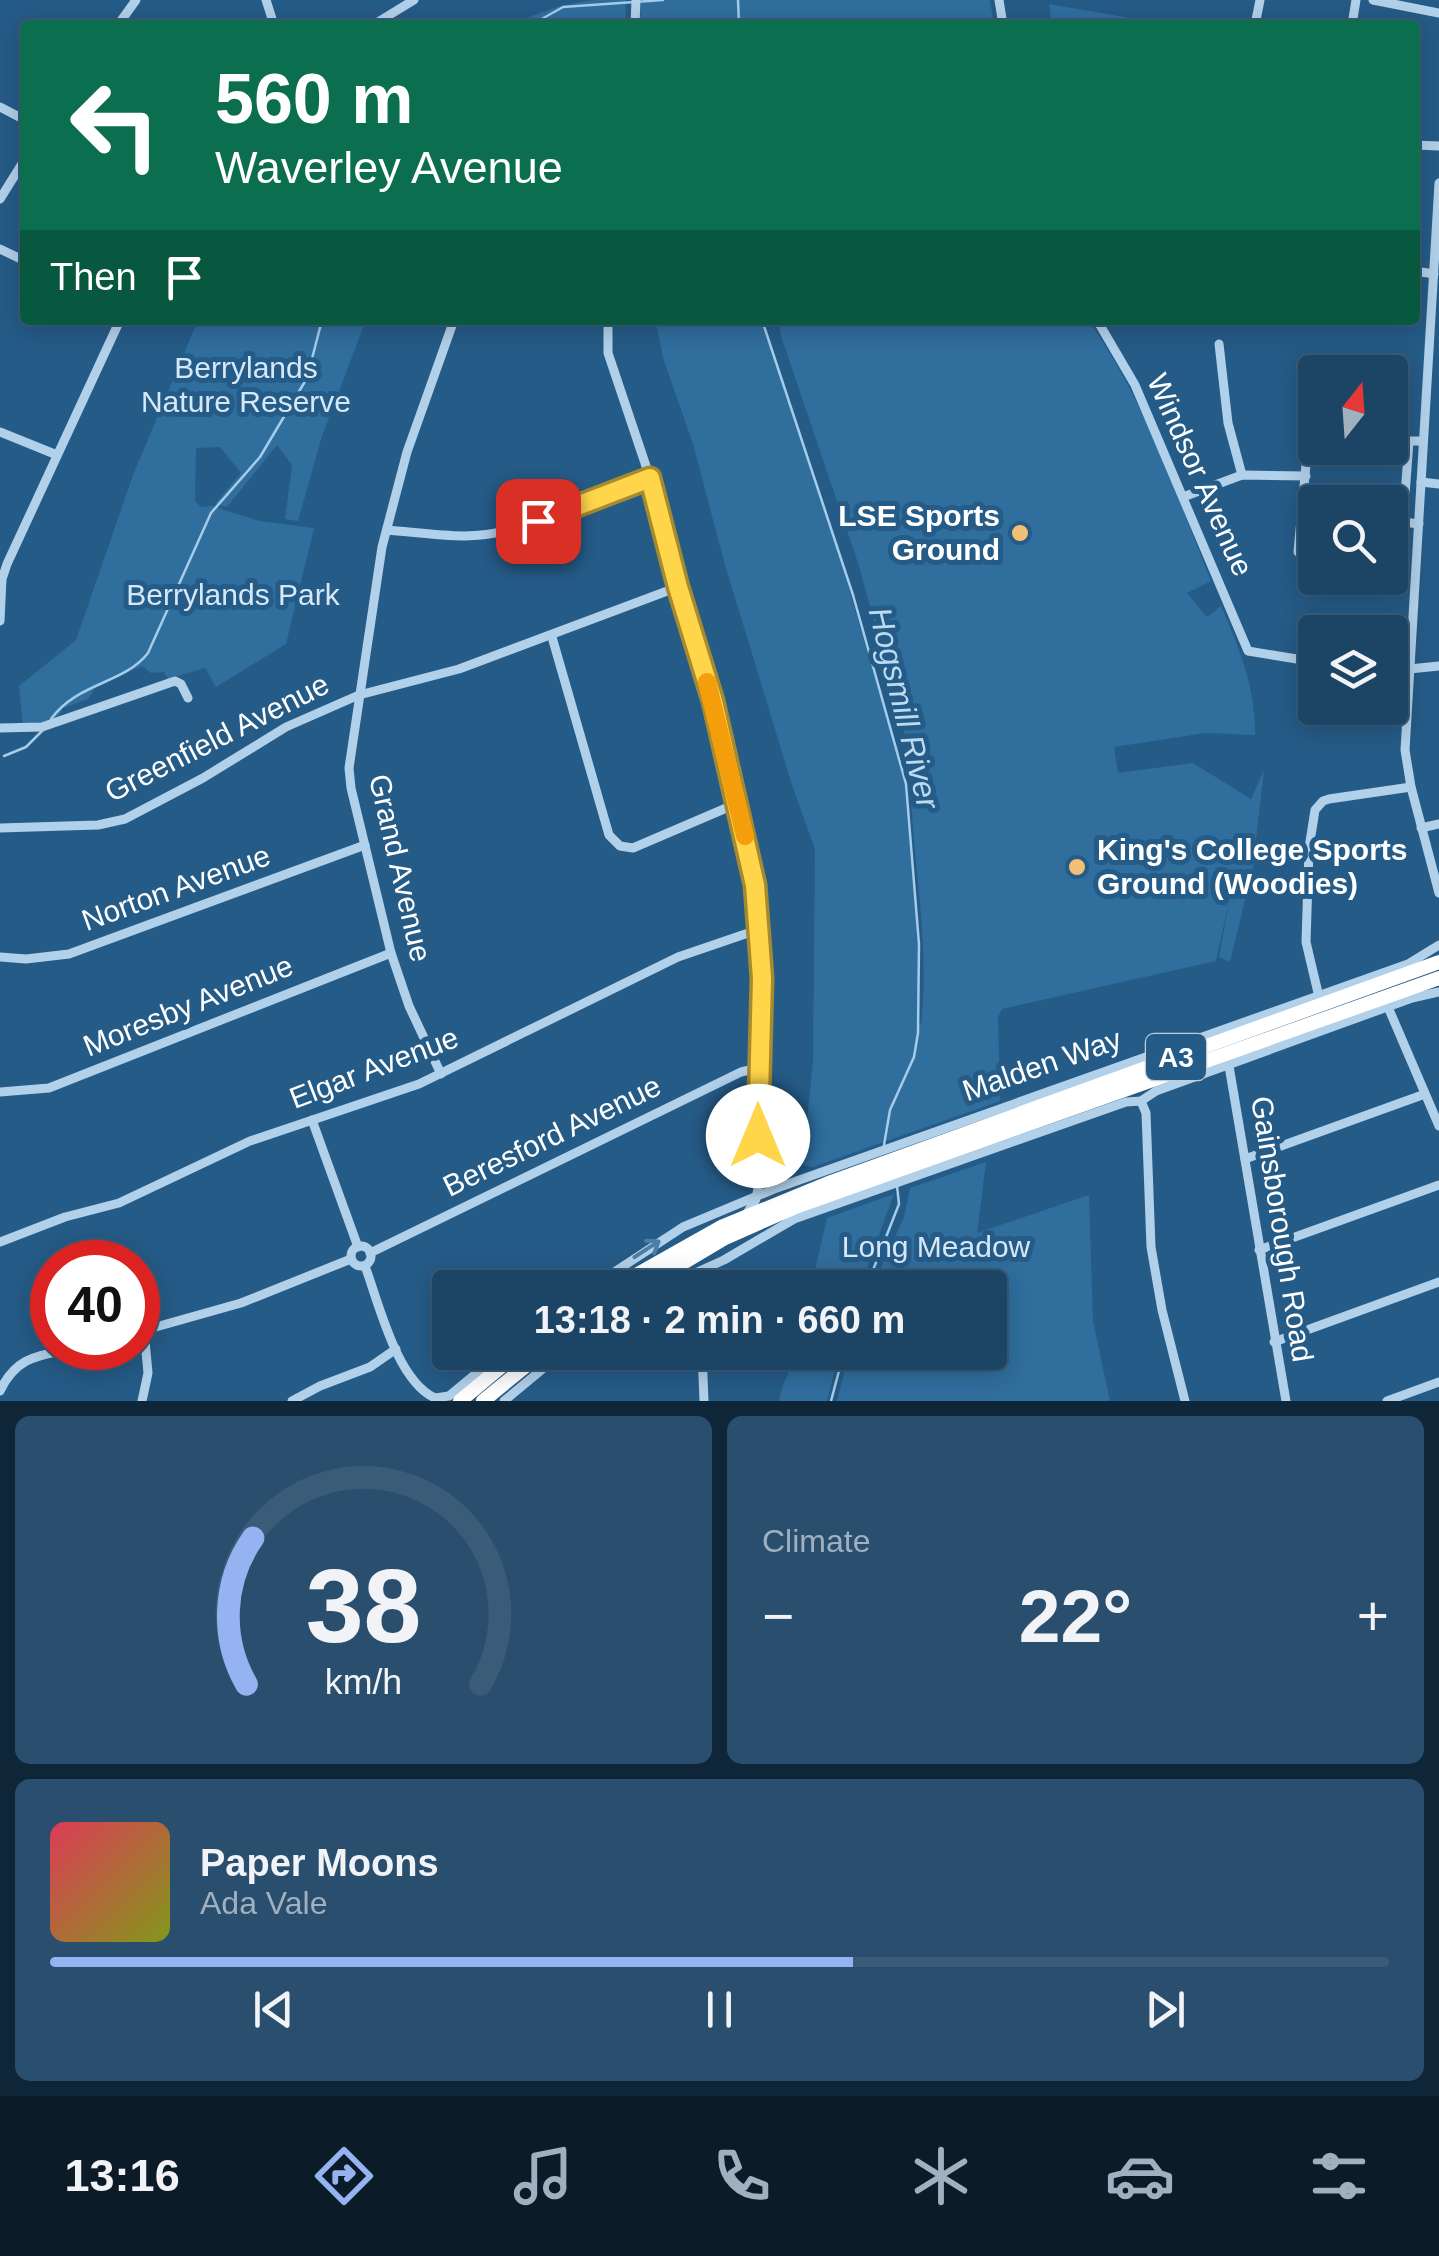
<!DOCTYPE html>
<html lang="en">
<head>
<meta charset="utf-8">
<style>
  :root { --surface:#1c4465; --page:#294e6e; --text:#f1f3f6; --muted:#a0b0bf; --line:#3a5c79; --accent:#95b2f1 }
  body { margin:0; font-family:Helvetica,sans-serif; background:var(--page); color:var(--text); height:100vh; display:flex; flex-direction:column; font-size:38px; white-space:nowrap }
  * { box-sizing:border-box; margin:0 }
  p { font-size:32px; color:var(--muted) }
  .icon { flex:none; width:55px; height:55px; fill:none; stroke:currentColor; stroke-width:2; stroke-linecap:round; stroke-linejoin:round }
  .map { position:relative; height:1401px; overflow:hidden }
  .sheet { display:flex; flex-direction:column; gap:15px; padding:15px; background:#0f2538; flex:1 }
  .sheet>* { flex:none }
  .guide { position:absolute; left:20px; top:20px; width:1400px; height:305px; border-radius:10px; box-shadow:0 5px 25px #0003,0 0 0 2px var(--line); background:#0b6e4f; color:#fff; overflow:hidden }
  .needle { width:65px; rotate:17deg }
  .buttons { position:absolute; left:1298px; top:355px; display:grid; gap:20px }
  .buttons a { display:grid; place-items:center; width:110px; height:110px; border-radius:10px; background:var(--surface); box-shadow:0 5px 25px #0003,0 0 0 2px var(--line); font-size:50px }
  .speed { position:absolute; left:30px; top:1240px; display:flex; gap:20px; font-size:50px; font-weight:700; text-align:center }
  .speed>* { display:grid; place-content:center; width:130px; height:130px; border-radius:50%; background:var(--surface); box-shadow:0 5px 25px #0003,0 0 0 2px var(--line); line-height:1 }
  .speed .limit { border:15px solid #d22; background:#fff; color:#111 }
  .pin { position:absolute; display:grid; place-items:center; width:85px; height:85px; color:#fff; margin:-42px; border-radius:20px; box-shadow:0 5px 15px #0006 }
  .me { position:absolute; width:110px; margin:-55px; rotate:0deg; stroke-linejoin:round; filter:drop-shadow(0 0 8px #0008) }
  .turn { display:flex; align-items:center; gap:35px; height:210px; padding:0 30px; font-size:45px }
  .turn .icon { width:130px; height:130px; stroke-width:2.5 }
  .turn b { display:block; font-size:70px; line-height:85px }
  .then { display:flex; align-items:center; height:95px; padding:0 30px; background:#0003; gap:20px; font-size:38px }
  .big { font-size:75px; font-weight:700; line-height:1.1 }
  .sheet .tile { flex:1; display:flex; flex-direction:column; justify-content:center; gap:15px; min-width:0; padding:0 35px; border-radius:15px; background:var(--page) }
  .sheet .dial { align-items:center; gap:0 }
  .dial svg { height:260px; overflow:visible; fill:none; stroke:var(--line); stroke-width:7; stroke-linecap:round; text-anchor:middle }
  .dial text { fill:var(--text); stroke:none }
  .song { display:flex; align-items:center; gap:30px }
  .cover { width:120px; height:120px; border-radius:15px; background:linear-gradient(135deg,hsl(350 70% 55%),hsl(70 70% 35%)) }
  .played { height:10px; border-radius:5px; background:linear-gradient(90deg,var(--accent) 60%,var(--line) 60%) }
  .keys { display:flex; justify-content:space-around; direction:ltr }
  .heat { display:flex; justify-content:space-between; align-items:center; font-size:55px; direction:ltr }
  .sheet .tiles { flex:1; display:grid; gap:15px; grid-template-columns:1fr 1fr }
  .tile:last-child { grid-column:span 2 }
  .trip { position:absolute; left:432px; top:1270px; width:575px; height:100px; border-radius:10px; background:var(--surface); box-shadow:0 5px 25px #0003,0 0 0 2px var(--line); font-weight:700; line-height:100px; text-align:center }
  .tab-bar { display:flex; height:160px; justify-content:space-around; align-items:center; background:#0b1b28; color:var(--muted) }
  .tab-bar .icon { width:70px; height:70px }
  .tab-bar .selected { color:var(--accent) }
  .tab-bar b { font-size:45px; color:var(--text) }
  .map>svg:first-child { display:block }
  .green { fill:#306e9e }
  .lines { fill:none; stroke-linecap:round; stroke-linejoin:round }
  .stream { stroke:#a5cce9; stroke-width:2.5 }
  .minor { stroke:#b1d0e9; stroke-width:9 }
  .highway { stroke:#fff; stroke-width:14 }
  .oneway { stroke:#4f7ea4 }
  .route-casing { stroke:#a68a30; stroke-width:25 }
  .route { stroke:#ffd54a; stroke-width:18 }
  .slow { stroke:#f59e0b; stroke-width:18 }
  .poi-dot { fill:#f2c075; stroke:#255b87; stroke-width:4 }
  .labels { text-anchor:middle; stroke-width:10; stroke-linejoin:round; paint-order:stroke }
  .shield { fill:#255b87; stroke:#becedb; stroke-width:2.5 }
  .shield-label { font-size:28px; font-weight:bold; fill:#fff }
  .park-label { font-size:30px; fill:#d5e8f7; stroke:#255b87 }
  .street-label { font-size:30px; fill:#fff; stroke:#255b87 }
  .poi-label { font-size:30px; font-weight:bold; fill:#fff; stroke:#255b87; text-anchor:end }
  .water-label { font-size:32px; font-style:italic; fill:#bcdaf0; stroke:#255b87 }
</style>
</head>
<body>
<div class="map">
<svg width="1439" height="1401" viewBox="0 0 1439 1401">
  <rect width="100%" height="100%" fill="#255b87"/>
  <g class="green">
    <path d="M 595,0 L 626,0 L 625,25 L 513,25 C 540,11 565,3 595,0 Z"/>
    <path d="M 641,0 L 990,0 L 994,25 L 640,25 Z"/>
    <path d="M 1049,4 L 1171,25 L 1052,25 Z"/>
    <path d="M 198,320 L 366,320 L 322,436 L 298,521 L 285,519 L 292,465 L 277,445 L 227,507 L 215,504 L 241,473 L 220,447 L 196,448 L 195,501 L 201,507 L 212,506 L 259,521 L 314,528 L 286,644 L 216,687 L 205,668 L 168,679 L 164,672 L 151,673 L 142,666 L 96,687 L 88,699 L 63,708 L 55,722 L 23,726 L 19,686 L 76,640 L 133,475 Z"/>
    <path d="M 655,320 L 763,320 L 826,510 L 906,784 L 919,944 L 918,1023 L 921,1024 C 932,931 906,838 911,745 L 906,739 L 859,566 L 781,336 L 779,320 L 1088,320 C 1144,398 1175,492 1211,581 L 1187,593 L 1207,617 L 1221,606 C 1239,647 1256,689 1255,735 L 1205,733 L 1114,747 L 1118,773 L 1193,763 L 1251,799 L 1264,770 L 1253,867 L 1230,962 L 1219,957 L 1230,897 L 1216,961 L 1002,1009 L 998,1017 L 1000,1101 L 813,1167 L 803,1165 L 813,1059 L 815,849 L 792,785 L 725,565 L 693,444 L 664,361 Z"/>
    <path d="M 986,1162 L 977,1233 L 1089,1195 L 1093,1321 L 1110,1401 L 837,1401 L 849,1353 L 990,1352 L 990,1288 L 872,1287 L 904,1217 L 910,1188 Z"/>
    <path d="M 894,1194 L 860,1287 L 811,1287 L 827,1218 Z"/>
    <path d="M 796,1353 L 839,1353 L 827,1401 L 779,1401 C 781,1383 792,1370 796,1353 Z"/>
  </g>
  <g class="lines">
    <g class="stream">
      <path d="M 738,0 L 739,25"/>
      <path d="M 531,25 L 563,7 L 663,0"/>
      <path d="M 762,320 L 853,595 L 906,784 L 919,944 L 918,1033 L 914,1057 L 890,1110 L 884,1145"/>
      <path d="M 51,719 C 78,682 124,684 148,653 L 211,513 L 260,457 L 307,378 L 322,320"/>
      <path d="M 4,756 L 26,747 L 43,730"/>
      <path d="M 866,1288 L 899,1204 L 897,1186"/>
      <path d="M 831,1401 L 844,1352"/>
    </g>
    <g class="minor">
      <path d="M 266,0 L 274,25"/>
      <path d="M 999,0 L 1003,25"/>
      <path d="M 1373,0 L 1439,13"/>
      <path d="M 118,25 L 136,0"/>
      <path d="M 373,25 L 414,0"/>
      <path d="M 635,25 L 636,0"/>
      <path d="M 1255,25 L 1260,0"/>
      <path d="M 1352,25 L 1356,0"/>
      <path d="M 0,107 L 25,120"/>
      <path d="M 1415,145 L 1439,146"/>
      <path d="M 1439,183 L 1405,750 L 1411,787 L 1439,893"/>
      <path d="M 0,199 L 25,159"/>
      <path d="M 0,249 L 25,261"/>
      <path d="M 1415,271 L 1434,274"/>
      <path d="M 608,320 L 608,353 L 650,478 L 678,587 L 713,701 L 755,885 L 762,978 L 758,1068 L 760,1177 L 756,1199 L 746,1215"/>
      <path d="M 1097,320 L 1135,385 L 1248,651 L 1315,662"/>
      <path d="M 1219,344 L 1228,423 L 1242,475"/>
      <path d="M 0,432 L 57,455"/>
      <path d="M 1421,482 L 1439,484"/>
      <path d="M 1183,497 L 1242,475 L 1306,476"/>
      <path d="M 1419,524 L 1403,522 L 1409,441 L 1423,441"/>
      <path d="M 387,530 C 412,532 439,536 464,536 C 528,535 592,500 650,478"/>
      <path d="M 1298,552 L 1314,377"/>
      <path d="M 0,621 L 2,579 L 7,564 L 120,320"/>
      <path d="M 552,637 L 609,835 L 620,846 L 633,848 L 738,803"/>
      <path d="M 1390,671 L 1439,666"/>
      <path d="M 0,728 L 42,727 L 175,681 L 181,684 L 188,698"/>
      <path d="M 0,828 L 98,825 L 125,819 L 203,778 L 286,727 L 359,695 L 459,669 L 678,587"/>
      <path d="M 1421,828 L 1439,824"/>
      <path d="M 0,957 L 26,959 L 69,954 L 365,845"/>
      <path d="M 1319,997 L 1306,942 L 1309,848 L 1315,810 L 1323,801 L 1329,799 L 1411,787"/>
      <path d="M 1388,1007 L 1439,1126"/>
      <path d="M 1229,1066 L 1286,1401"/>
      <path d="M 441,1074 L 409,1006 L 391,953 L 351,788 L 349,768 L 382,547 L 407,452 L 454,320"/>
      <path d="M 0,1092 L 49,1088 L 391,953"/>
      <path d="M 1141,1101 L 1146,1113 L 1151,1247 L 1162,1310 L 1185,1401"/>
      <path d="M 312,1120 L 358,1247"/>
      <path d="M 1245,1159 L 1425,1094"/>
      <path d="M 0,1242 L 65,1217 L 119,1203 L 250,1141 L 419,1084 L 678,957 L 760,929"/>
      <circle cx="361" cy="1256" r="10"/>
      <path d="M 1259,1250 L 1439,1185"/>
      <path d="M 370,1253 L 741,1072 L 758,1068"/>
      <path d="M 365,1266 C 379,1304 397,1381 435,1398"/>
      <path d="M 590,1288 L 683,1227 L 774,1189 L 1408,964 L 1439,945"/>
      <path d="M 662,1288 L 724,1260 L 794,1219 L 1126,1102 L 1141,1101 L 1156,1091 L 1412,998 L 1439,992"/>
      <path d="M 138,1332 L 241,1303 L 351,1259"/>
      <path d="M 1274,1342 L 1439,1282"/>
      <path d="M 702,1352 L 704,1401"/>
      <path d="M 0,1391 C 17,1355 40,1356 75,1348"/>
      <path d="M 435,1398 L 449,1396 L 502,1352"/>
      <path d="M 142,1401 L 148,1373 L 144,1330"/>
      <path d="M 292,1401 L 320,1386 L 370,1367 L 396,1349"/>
      <path d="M 504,1401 L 563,1352"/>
      <path d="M 1387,1401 L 1439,1382"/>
    </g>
    <g class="highway">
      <path d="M 613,1288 L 721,1227 L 831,1182 L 1439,962"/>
      <path d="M 641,1288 L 725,1238 L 793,1208 L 1439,978"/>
      <path d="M 460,1401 L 519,1352"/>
      <path d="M 483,1401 L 543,1352"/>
    </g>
  </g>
  <defs><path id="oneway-shaft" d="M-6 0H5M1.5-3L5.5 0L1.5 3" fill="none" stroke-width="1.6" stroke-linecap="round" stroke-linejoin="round" transform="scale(2.5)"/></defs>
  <use class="oneway" href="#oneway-shaft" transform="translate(647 1249) rotate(-33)"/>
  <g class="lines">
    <g class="route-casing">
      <path id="route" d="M 538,521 L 650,478 L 678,587 L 713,701 L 755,885 L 762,978 L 758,1136"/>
    </g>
    <use href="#route" class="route"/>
    <path class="slow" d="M 707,682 L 745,836"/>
  </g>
  <g class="poi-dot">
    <circle cx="1020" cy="533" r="10"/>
    <circle cx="1077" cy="867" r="10"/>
  </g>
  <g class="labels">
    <rect class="shield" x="1146" y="1034" width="60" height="46" rx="8"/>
    <g class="shield-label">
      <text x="1176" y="1067">A3</text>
    </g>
    <g class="park-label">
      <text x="246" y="378">Berrylands<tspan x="246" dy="34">Nature Reserve</tspan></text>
      <text x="233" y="605">Berrylands Park</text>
      <text x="936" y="1257">Long Meadow</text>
    </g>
    <g class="street-label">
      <text transform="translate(1200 475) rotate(66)" y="10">Windsor Avenue</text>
      <text transform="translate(217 738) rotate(-27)" y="10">Greenfield Avenue</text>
      <text transform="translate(400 868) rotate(77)" y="10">Grand Avenue</text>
      <text transform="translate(176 888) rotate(-20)" y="10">Norton Avenue</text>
      <text transform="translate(188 1006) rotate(-22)" y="10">Moresby Avenue</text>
      <text transform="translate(1042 1065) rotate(-19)" y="10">Malden Way</text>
      <text transform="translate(374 1068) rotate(-21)" y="10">Elgar Avenue</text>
      <text transform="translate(552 1136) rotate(-26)" y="10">Beresford Avenue</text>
      <text transform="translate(1282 1229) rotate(81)" y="10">Gainsborough Road</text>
    </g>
    <g class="poi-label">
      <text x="1000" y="526">LSE Sports<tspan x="1000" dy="34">Ground</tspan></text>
      <text x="1097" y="860" text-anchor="start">King's College Sports<tspan x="1097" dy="34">Ground (Woodies)</tspan></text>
    </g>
    <g class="water-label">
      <text transform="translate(904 708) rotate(76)" y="11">Hogsmill River</text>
    </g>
  </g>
</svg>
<div class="buttons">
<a><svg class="needle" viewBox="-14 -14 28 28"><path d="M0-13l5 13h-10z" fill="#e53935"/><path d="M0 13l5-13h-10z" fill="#a0b0bf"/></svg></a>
<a><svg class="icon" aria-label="search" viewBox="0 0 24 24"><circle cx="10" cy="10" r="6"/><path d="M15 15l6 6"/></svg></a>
<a><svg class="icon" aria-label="layers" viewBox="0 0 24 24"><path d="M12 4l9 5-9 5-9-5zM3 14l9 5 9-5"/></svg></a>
</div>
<div class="speed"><div class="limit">40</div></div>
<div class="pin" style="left:538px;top:521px;background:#d93025"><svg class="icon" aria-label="arrive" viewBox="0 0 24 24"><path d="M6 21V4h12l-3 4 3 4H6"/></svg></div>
<svg class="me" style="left:758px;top:1136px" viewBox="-20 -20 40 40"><circle r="19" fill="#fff"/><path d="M0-13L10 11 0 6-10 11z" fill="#ffd54a"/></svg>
<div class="trip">13:18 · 2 min · 660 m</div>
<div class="guide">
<div class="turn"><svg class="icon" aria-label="left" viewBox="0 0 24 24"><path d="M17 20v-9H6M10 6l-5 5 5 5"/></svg><div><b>560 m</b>Waverley Avenue</div></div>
<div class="then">Then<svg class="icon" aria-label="arrive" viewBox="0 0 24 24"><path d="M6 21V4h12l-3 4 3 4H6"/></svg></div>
</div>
</div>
<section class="sheet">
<div class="tiles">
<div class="tile dial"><svg viewBox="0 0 100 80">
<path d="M14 69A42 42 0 1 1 86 69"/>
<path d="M14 69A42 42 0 0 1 16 24" stroke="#95b2f1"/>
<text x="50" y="56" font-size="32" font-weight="700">38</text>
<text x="50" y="72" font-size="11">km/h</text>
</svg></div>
<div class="tile"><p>Climate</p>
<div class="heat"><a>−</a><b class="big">22°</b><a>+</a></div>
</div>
<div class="tile">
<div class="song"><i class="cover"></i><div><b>Paper Moons</b><p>Ada Vale</p></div></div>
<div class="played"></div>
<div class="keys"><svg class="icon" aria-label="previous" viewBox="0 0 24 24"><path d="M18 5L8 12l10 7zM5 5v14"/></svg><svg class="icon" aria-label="pause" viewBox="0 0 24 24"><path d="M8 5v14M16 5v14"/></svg><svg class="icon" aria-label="next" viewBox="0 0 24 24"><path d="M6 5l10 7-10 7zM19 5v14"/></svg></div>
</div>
</div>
</section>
<nav class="tab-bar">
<b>13:16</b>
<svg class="icon selected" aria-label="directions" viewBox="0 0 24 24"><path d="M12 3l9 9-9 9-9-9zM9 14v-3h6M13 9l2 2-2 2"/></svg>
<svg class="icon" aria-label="music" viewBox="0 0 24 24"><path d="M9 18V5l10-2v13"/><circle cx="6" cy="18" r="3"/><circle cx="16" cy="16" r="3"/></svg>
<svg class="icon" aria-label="phone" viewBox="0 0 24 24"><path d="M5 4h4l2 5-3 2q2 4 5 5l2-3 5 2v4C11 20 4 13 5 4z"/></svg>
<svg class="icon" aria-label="climate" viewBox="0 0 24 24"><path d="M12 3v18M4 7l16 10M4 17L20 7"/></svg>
<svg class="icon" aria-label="car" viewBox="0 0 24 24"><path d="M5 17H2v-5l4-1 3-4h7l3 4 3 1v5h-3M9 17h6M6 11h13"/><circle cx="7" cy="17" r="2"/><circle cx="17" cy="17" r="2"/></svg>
<svg class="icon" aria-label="filters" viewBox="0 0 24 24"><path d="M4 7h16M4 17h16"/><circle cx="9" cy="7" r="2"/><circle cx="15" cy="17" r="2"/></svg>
</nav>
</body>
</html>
